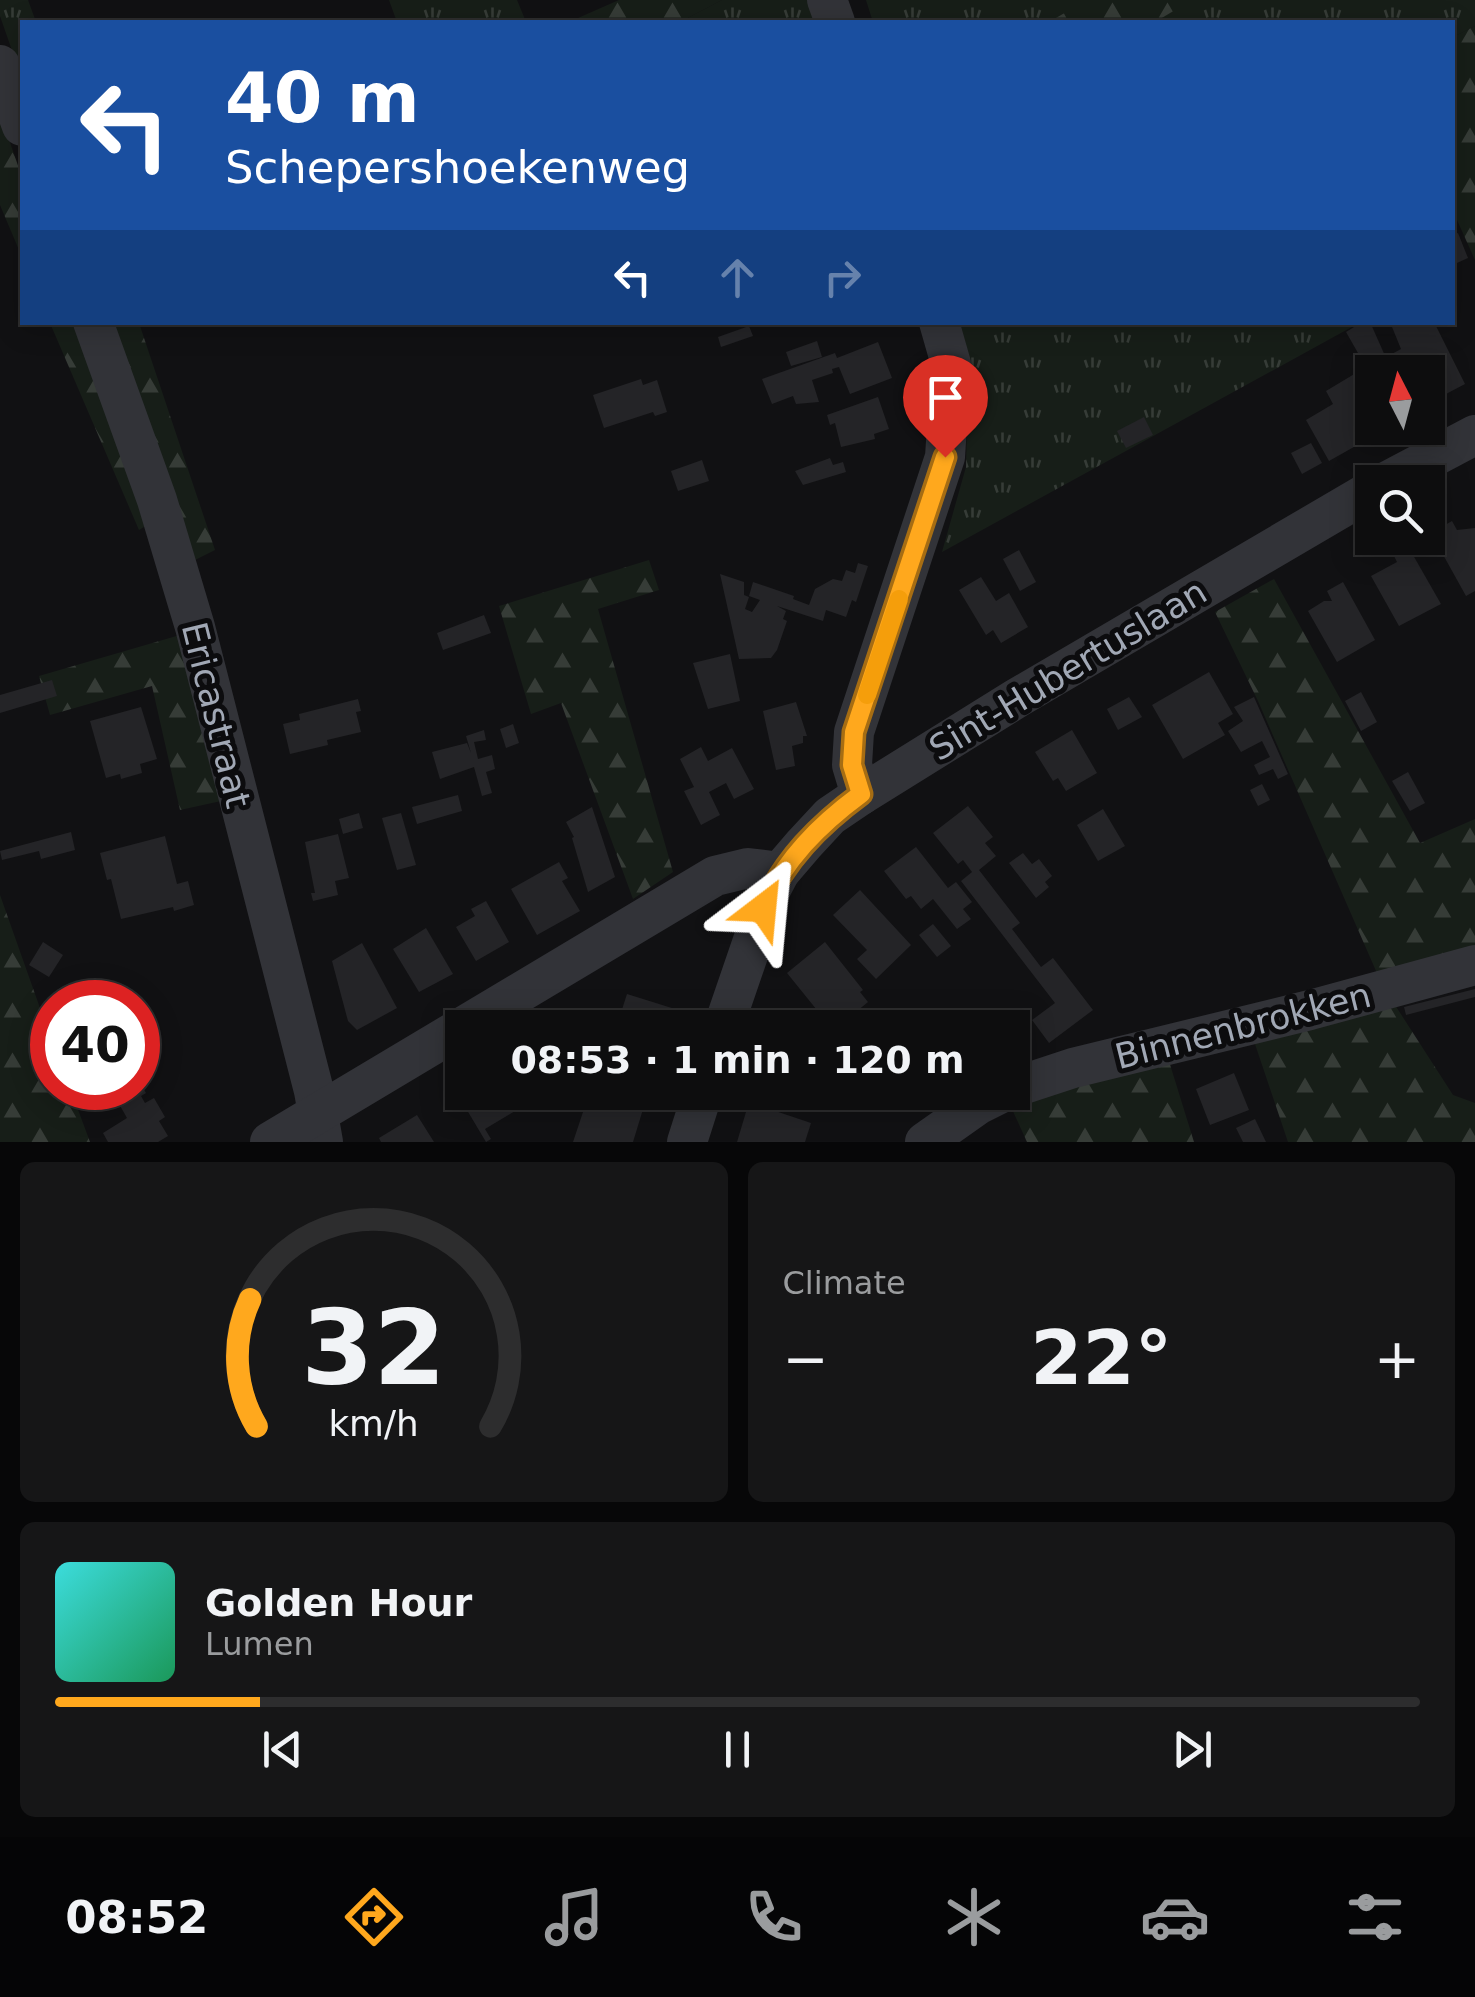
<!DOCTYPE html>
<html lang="en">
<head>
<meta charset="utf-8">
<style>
  :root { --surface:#0d0d0e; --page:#161617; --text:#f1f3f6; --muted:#9a9c9e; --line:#2d2d2e; --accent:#ffa81d }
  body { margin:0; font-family:"DejaVu Sans",sans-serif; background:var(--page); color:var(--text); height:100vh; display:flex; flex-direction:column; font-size:38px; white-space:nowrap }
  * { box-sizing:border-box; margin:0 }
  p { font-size:32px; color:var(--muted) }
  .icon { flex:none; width:55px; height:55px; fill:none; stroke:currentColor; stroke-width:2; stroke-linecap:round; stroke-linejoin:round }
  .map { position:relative; height:1142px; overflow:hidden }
  .details { display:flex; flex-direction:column; gap:20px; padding:20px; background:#070708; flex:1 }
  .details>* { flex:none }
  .top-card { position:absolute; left:20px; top:20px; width:1435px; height:305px; border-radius:0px; box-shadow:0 5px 25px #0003,0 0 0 2px var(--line); background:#1a4fa0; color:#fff; overflow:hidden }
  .needle { width:65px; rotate:354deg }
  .controls { position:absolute; left:1355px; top:355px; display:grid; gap:20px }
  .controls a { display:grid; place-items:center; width:90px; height:90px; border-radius:0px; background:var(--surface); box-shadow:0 5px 25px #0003,0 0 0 2px var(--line); font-size:50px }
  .speed { position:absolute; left:30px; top:980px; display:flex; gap:20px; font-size:50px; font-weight:700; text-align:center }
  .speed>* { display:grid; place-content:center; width:130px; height:130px; border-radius:50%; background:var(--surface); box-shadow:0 5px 25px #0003,0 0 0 2px var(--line); line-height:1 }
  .speed .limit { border:15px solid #d22; background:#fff; color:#111 }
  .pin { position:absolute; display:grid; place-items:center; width:85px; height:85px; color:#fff; margin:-102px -42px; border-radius:50% 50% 50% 0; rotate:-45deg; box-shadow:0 0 10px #0007 }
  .pin .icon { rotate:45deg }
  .me { position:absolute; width:110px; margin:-55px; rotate:29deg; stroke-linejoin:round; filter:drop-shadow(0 0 8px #0008) }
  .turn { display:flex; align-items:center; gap:35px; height:210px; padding:0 40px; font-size:45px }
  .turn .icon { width:130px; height:130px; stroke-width:2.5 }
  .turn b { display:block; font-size:70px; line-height:85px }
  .lanes { display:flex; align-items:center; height:95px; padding:0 40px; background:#0003; justify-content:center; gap:50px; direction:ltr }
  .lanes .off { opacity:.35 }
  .big { font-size:75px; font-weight:700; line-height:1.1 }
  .details .tile { flex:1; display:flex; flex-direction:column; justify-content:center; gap:15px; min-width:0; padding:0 35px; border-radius:15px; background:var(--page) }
  .details .dial { align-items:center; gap:0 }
  .dial svg { height:260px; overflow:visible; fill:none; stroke:var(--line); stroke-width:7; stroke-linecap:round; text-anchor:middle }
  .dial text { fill:var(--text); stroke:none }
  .song { display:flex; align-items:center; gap:30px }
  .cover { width:120px; height:120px; border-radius:15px; background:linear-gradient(135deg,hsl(180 70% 55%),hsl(150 70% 35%)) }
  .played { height:10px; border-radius:5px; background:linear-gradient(90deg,var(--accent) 15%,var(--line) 15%) }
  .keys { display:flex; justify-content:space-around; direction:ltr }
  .heat { display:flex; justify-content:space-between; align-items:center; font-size:55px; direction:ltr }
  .details .tiles { flex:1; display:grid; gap:20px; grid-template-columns:1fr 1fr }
  .tile:last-child { grid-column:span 2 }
  .trip { position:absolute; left:445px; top:1010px; width:585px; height:100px; border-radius:0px; background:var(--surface); box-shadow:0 5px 25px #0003,0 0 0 2px var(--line); font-weight:700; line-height:100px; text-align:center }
  .tab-bar { display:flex; height:160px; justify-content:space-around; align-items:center; background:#050506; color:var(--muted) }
  .tab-bar .icon { width:70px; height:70px }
  .tab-bar .selected { color:var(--accent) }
  .tab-bar b { font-size:45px; color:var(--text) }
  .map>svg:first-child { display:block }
  .grass { fill:url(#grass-tufts) }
  .forest { fill:url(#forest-firs) }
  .building { fill:#242427 }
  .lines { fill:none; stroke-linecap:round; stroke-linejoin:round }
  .minor { stroke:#323338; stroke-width:40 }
  .route-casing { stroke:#a66d13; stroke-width:25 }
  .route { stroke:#ffa81d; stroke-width:18 }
  .slow { stroke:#f59e0b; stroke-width:18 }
  .labels { text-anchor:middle; stroke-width:10; stroke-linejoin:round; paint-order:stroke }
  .street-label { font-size:35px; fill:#a1a8b5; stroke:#0c0c0e }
</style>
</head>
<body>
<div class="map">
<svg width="1475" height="1142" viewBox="0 0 1475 1142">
  <defs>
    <pattern id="grass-tufts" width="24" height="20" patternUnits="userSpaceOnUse" patternTransform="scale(2.5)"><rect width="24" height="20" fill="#171e18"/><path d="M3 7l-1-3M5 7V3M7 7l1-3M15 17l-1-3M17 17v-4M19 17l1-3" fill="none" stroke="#363c37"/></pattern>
    <pattern id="forest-firs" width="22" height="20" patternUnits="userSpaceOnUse" patternTransform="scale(2.5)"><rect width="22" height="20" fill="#171e18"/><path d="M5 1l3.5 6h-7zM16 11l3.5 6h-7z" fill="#363c37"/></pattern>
  </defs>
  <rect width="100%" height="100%" fill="#111113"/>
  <g class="grass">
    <path d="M 0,0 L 28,0 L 36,22 L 22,22 L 22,79 L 0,16 Z"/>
    <path d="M 389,0 L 517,0 L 526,22 L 397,22 Z"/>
    <path d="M 722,0 L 816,0 L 823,22 L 680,22 Z"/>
    <path d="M 866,0 L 1475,0 L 1475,26 L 1453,37 L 1452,22 L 873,22 Z"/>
    <path d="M 955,323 L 1359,323 L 942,552 L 966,467 L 968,384 Z"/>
  </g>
  <g class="forest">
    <path d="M 619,0 L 722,0 L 680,22 L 569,22 Z"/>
    <path d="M 1087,0 L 1192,0 L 1155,22 L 1049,22 Z"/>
    <path d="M 1475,26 L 1475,260 L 1453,211 L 1453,37 Z"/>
    <path d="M 0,114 L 22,177 L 22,257 L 0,205 Z"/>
    <path d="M 50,323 L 75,323 L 147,525 L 139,530 Z"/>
    <path d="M 109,323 L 139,323 L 215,550 L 195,560 Z"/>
    <path d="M 649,560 L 659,590 L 598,609 L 673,872 L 633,899 L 561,703 L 531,714 L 499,606 Z"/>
    <path d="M 1274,579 L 1420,843 L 1475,819 L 1475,953 L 1380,980 L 1258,701 L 1215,612 Z"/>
    <path d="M 180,635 L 221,801 L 180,810 L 152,686 L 50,715 L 39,676 Z"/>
    <path d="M 0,895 L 52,1042 L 52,1088 L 70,1088 L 90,1142 L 0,1142 Z"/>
    <path d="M 1395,1005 L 1453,1095 L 1475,1103 L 1475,1142 L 1288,1142 L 1253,1038 Z"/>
    <path d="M 1168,1058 L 1194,1142 L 1027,1142 L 1007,1098 Z"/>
  </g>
  <g class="building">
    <path d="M 1458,233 L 1468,258 L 1457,263 L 1452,253 L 1452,235 Z"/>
    <path d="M 1362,322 L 1370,322 L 1386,358 L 1368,368 L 1372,376 L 1372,398 L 1368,401 L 1372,409 L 1372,428 L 1384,430 L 1329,461 L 1306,420 L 1333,404 L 1326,391 L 1366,367 L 1346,332 Z"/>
    <path d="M 1390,322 L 1434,322 L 1465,384 L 1429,403 L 1428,372 L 1396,372 L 1388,356 L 1401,349 Z"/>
    <path d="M 749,326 L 753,336 L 721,347 L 718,337 Z"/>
    <path d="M 817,341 L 822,357 L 791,366 L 786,352 Z"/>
    <path d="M 878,342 L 892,378 L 850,394 L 839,367 L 832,369 L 833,373 L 812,380 L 819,402 L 796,404 L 793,396 L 772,404 L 762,379 L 835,353 L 837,358 Z"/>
    <path d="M 641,379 L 643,385 L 657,380 L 667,412 L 655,416 L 653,412 L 604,428 L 593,395 Z"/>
    <path d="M 878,397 L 889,429 L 874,434 L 875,439 L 841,447 L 835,423 L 830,425 L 827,415 Z"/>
    <path d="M 1144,417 L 1153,435 L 1126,448 L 1117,431 Z"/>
    <path d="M 1311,443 L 1322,463 L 1302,474 L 1291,453 Z"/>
    <path d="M 830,458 L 833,465 L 843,462 L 846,472 L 803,485 L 795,471 Z"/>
    <path d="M 702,460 L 709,481 L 678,491 L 671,471 Z"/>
    <path d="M 1452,521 L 1457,530 L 1475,528 L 1475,591 L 1466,596 L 1431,533 Z"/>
    <path d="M 1409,548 L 1441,604 L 1399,626 L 1371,576 L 1397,562 L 1394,556 Z"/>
    <path d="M 1019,550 L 1036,582 L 1020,591 L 1003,559 Z"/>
    <path d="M 858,563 L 868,566 L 856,602 L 852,600 L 846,617 L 826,610 L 823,621 L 777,606 L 786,611 L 783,619 L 787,621 L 777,650 L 771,658 L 739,659 L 720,574 L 744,582 L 744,595 L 749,597 L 745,609 L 752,612 L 760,600 L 749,596 L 753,582 L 794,596 L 793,599 L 809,605 L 815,589 L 833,579 L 842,581 L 846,570 L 855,573 Z"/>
    <path d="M 981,577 L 996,601 L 1009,593 L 1028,627 L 1001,643 L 993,630 L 986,635 L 959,590 Z"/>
    <path d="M 1343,582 L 1375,640 L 1337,662 L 1308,611 L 1324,601 L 1332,601 L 1327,591 Z"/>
    <path d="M 484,615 L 491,633 L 443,650 L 437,633 Z"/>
    <path d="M 730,654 L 740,701 L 708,709 L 693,663 Z"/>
    <path d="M 1209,672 L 1233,714 L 1218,723 L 1225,735 L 1183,759 L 1152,705 Z"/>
    <path d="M 52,680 L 57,696 L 0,713 L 0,695 Z"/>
    <path d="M 1361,692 L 1377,722 L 1361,731 L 1345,701 Z"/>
    <path d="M 1129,697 L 1142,717 L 1118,730 L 1107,709 Z"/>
    <path d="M 1254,697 L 1288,774 L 1278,779 L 1273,769 L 1259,775 L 1254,765 L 1270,757 L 1262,741 L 1241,752 L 1228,731 L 1243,721 L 1234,707 Z"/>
    <path d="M 358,699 L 361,711 L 356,712 L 361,732 L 327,740 L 328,745 L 290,754 L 283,724 L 300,720 L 299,714 Z"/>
    <path d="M 796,702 L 807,736 L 803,736 L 803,743 L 792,746 L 795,766 L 776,770 L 763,711 Z"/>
    <path d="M 141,707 L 157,759 L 140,764 L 142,773 L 121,779 L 120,774 L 106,778 L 90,721 Z"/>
    <path d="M 513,724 L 519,743 L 506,748 L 500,729 Z"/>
    <path d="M 484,730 L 486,740 L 474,742 L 478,759 L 492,755 L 495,769 L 486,772 L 492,793 L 482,796 L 474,767 L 440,779 L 432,752 L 467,743 L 471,753 L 466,736 Z"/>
    <path d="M 1072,730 L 1097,773 L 1066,791 L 1058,778 L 1053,781 L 1035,752 Z"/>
    <path d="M 701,747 L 708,761 L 732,748 L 754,789 L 734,799 L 726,783 L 709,792 L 720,815 L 701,825 L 684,791 L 694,787 L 680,759 Z"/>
    <path d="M 1408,772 L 1425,803 L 1410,811 L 1392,781 Z"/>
    <path d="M 1262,784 L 1270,800 L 1258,806 L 1250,790 Z"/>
    <path d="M 458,795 L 462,811 L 417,824 L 412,807 Z"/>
    <path d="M 968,806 L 993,837 L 985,843 L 996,856 L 979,870 L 1020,923 L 1012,929 L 1041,967 L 1053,958 L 1093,1010 L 1049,1043 L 1032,1020 L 1055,1003 L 961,881 L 972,872 L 963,860 L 958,864 L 933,833 Z"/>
    <path d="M 592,807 L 615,877 L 588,892 L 572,838 L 574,837 L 566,822 Z"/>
    <path d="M 1103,809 L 1125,846 L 1098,861 L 1077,825 Z"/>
    <path d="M 359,813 L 363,828 L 343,834 L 339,819 Z"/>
    <path d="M 401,813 L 416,865 L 397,870 L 382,818 Z"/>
    <path d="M 71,832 L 75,850 L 41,859 L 39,851 L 2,860 L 0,851 Z"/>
    <path d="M 338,834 L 349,878 L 335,881 L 338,895 L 313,901 L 311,893 L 315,893 L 305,842 Z"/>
    <path d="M 165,836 L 177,884 L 188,881 L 194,905 L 174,911 L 173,907 L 121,919 L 111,879 L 107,880 L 100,853 Z"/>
    <path d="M 916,847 L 948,888 L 956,882 L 972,902 L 963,909 L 971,919 L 957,929 L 933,899 L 921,909 L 911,896 L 906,899 L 884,871 Z"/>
    <path d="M 1023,853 L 1032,864 L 1039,859 L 1052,876 L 1045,882 L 1049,887 L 1036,898 L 1009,863 Z"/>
    <path d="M 559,862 L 568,878 L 562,881 L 580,911 L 537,935 L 511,889 Z"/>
    <path d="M 860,890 L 911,945 L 876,979 L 857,959 L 867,950 L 833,915 Z"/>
    <path d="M 486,901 L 509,942 L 476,961 L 456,927 L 475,916 L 471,909 Z"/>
    <path d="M 933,924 L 951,946 L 937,957 L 919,935 Z"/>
    <path d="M 426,928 L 453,974 L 419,992 L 393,949 Z"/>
    <path d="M 43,942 L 63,955 L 49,977 L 29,965 Z"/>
    <path d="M 825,942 L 863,990 L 860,992 L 868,1002 L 851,1016 L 854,1020 L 844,1028 L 835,1028 L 828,1019 L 825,1020 L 787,973 Z"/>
    <path d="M 362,943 L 397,1008 L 357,1030 L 348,1021 L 332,961 Z"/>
    <path d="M 1475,989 L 1475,997 L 1406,1015 L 1404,1007 Z"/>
    <path d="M 627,994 L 675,1009 L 669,1028 L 616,1028 Z"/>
    <path d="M 1234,1073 L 1249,1110 L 1210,1125 L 1196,1089 Z"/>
    <path d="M 138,1079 L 146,1093 L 141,1096 L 145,1103 L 154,1098 L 165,1117 L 159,1121 L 168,1136 L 158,1142 L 108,1142 L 103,1133 L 127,1118 L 110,1088 L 138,1088 Z"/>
    <path d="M 462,1085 L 462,1092 L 504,1092 L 515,1111 L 485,1129 L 491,1139 L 486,1142 L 455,1090 Z"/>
    <path d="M 71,1088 L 103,1088 L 106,1093 L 79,1108 Z"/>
    <path d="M 600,1092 L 644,1106 L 633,1142 L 573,1142 L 586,1103 L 596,1106 Z"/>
    <path d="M 749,1102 L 811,1123 L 805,1142 L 737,1142 Z"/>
    <path d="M 417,1115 L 434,1142 L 381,1142 L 379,1138 Z"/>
    <path d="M 1255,1119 L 1266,1142 L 1243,1142 L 1236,1128 Z"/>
  </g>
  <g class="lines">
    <g class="minor">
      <path d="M 827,0 L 835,22"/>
      <path d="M 0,65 L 22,126"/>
      <path d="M 93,322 L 157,500 L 195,627 L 314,1091 L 323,1142"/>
      <path d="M 1386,482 L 1475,435"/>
      <path d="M 861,795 L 852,765 L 854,732 L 945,457 L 951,364 L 939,322"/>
      <path d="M 723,1028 L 770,891 L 780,872 L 804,844 L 830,816 L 861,795 L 1017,698 L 1372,490"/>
      <path d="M 1012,1088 L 1073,1068 L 1310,1010 L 1475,965"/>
      <path d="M 270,1142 L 715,876 L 748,868 L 780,872"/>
      <path d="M 687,1142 L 703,1092"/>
      <path d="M 925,1142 L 979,1104 L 1003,1092"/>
    </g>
  </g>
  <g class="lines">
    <g class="route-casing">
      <path id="route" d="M 763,908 C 784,860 819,825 861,794 L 852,765 L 854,732 L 945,457"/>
    </g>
    <use href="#route" class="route"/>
    <path class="slow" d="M 867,695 L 899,599"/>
  </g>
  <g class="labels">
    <g class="street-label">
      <text transform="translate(1068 670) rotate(-31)" y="12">Sint-Hubertuslaan</text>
      <text transform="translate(216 715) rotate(76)" y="12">Ericastraat</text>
      <text transform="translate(1243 1026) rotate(-14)" y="12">Binnenbrokken</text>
    </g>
  </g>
</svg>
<div class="controls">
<a><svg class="needle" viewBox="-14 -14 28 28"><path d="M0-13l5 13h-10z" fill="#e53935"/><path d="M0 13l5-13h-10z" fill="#9a9c9e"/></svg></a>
<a><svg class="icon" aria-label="search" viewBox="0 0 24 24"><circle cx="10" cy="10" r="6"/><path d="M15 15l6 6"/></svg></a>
</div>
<div class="speed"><div class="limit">40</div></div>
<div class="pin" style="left:945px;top:457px;background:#d93025"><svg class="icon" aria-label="arrive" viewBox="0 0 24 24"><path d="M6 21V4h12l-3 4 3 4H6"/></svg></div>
<svg class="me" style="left:763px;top:908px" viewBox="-20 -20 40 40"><path d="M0-17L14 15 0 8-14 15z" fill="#ffa81d" stroke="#fff" stroke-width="4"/></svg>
<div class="trip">08:53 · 1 min · 120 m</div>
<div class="top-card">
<div class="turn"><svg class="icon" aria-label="left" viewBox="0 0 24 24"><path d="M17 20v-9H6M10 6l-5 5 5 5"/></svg><div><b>40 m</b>Schepershoekenweg</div></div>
<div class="lanes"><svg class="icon" aria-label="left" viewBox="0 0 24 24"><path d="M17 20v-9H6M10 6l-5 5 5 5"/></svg><svg class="icon off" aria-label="ahead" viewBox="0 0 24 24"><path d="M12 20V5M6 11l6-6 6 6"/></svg><svg class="icon off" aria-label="right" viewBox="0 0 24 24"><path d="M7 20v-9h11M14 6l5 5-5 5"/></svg></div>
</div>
</div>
<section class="details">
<div class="tiles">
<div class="tile dial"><svg viewBox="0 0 100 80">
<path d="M14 69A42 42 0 1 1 86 69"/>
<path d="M14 69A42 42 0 0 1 12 30" stroke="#ffa81d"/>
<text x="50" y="56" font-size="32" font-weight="700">32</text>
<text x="50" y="72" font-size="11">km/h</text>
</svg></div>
<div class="tile"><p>Climate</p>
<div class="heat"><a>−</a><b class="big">22°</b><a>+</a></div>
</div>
<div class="tile">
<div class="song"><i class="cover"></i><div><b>Golden Hour</b><p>Lumen</p></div></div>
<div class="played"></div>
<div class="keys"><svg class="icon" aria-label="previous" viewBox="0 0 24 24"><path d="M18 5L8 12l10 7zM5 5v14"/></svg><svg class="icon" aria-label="pause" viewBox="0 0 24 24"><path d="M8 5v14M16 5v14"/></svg><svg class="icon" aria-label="next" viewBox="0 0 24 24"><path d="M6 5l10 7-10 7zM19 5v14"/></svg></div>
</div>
</div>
</section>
<nav class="tab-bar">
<b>08:52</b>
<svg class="icon selected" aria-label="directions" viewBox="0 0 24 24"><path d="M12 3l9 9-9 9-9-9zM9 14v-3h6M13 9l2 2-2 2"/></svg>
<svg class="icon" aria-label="music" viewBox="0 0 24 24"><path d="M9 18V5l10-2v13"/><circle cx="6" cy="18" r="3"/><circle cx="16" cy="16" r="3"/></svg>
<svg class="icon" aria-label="phone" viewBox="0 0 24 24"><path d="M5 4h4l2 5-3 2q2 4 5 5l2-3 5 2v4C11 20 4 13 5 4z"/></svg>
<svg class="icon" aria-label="climate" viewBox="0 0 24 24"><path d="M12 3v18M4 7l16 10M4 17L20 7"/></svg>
<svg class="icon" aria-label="car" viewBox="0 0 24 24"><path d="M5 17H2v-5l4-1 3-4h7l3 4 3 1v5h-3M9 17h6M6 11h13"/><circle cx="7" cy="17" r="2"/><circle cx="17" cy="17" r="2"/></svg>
<svg class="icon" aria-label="filters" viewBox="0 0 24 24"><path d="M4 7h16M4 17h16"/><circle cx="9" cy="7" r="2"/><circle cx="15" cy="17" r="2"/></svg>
</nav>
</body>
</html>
